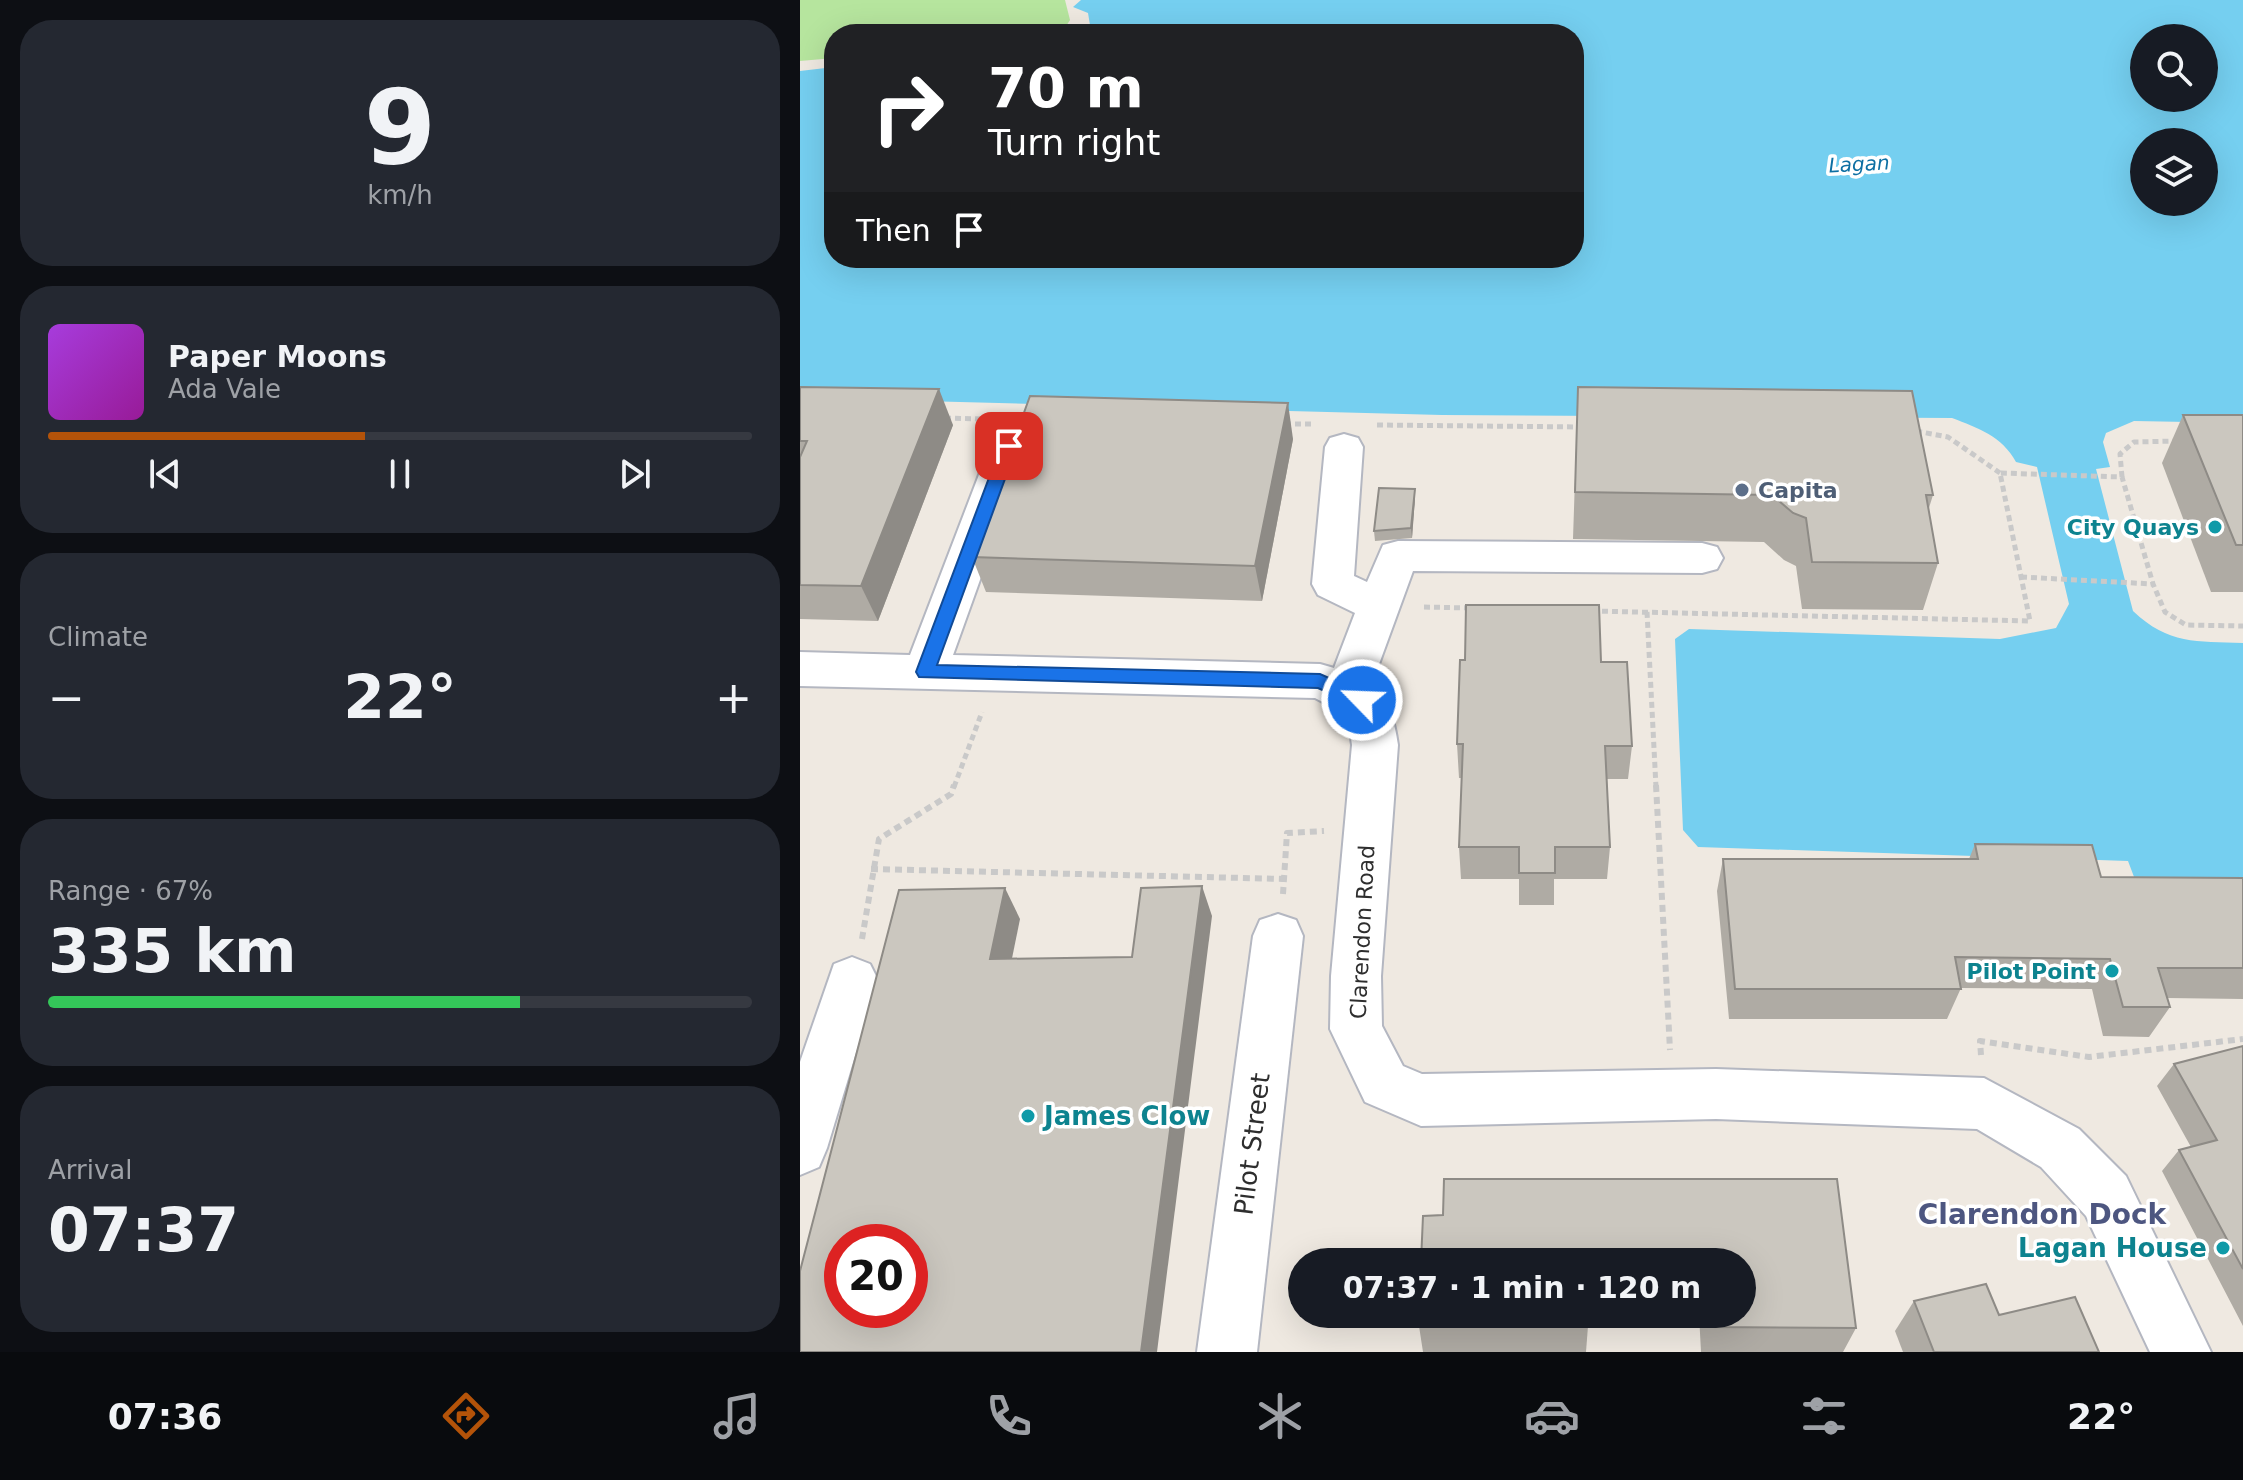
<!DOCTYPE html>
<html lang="en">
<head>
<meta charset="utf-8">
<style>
  :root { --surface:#171b24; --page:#242831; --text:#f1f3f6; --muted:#9ea1a6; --line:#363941; --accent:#b45309 }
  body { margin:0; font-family:"DejaVu Sans",sans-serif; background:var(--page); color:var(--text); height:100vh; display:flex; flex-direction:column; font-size:30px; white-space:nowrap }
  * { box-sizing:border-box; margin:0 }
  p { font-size:26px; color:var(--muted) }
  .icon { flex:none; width:44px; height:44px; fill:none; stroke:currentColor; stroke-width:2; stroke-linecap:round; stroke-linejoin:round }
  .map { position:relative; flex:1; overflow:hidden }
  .drawer { display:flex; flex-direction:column; gap:20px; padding:20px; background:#0d0f14; width:800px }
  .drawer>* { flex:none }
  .top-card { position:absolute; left:24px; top:24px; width:760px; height:244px; border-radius:32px; box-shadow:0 8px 32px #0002; background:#202124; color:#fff; overflow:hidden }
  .buttons { position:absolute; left:1330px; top:24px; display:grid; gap:16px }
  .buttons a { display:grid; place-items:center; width:88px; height:88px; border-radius:50%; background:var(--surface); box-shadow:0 8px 32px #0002; font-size:40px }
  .speed { position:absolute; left:24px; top:1224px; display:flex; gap:16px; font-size:40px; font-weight:700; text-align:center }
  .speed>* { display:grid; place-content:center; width:104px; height:104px; border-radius:50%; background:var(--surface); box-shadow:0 8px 32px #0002; line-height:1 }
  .speed .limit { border:12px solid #d22; background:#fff; color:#111 }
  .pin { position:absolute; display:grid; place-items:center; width:68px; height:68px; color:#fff; margin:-34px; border-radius:16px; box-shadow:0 4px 12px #0006 }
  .me { position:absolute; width:88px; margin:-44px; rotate:294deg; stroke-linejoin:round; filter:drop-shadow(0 0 6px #0008) }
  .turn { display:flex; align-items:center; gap:28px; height:168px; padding:0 32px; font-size:36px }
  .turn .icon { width:104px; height:104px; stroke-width:2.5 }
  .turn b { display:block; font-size:56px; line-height:68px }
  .then { display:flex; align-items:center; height:76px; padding:0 32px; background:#0003; gap:16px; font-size:30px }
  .big { font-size:60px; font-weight:800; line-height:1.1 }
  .drawer .widget { flex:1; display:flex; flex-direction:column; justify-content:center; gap:12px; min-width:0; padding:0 28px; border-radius:32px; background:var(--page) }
  .drawer .dial { align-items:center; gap:0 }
  .dial b { font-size:104px; line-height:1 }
  .song { display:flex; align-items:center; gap:24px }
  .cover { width:96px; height:96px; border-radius:12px; background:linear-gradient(135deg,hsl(280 70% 55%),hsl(300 70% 35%)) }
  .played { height:8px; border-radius:4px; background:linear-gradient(90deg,var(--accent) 45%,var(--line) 45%) }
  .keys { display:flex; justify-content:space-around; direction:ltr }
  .heat { display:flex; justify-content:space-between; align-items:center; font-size:44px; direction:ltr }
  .charge { height:12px; border-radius:6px; background:linear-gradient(90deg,#34c759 67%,var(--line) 0) }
  .trip { position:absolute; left:488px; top:1248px; width:468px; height:80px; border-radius:40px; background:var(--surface); box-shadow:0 8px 32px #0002; font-weight:800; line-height:80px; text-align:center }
  .menu { display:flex; height:128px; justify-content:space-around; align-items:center; background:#090b0e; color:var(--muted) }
  .menu .icon { width:56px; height:56px }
  .menu .on { color:var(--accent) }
  .menu b { font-size:36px; color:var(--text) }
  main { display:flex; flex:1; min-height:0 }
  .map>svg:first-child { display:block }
  .green { fill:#b6e59e }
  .water { fill:#75cff0; fill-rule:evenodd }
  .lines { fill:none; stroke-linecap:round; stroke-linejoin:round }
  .minor-casing { stroke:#b4b7c1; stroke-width:4 }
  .path-far1 { stroke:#c9c9c9; stroke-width:5; stroke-dasharray:6 4; stroke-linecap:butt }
  .path { stroke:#c9c9c9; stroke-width:6; stroke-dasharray:7 5; stroke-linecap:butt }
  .minor { fill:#fff; fill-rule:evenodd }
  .wall { fill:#afaba4 }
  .shaded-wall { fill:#8e8b86 }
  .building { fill:#cbc7bf; stroke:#8e8b86; stroke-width:2; fill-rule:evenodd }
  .route { fill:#1a73e8; stroke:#114b97; stroke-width:2 }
  .service-dot { fill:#5c6f8a; stroke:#fff; stroke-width:3 }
  .culture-dot { fill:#0f9aa8; stroke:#fff; stroke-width:3 }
  .labels { text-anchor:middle; stroke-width:7; stroke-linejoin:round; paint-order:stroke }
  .far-water-label { font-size:20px; font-style:italic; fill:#0d6fa3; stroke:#fff }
  .service-label { font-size:22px; font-weight:bold; fill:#4e5e75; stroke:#fff; text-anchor:start }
  .culture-label { font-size:22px; font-weight:bold; fill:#0d838f; stroke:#fff; text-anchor:end }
  .street-label { font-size:22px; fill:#2e2e2e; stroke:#fff }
  .near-culture-label { font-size:26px; font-weight:bold; fill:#0d838f; stroke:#fff; text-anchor:start }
  .near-street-label { font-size:26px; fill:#2e2e2e; stroke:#fff }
  .near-neighbourhood-label { font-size:28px; font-weight:bold; fill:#4d5680; stroke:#fff }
</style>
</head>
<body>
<main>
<section class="drawer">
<div class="widget dial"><b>9</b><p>km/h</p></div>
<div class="widget">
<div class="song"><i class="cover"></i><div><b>Paper Moons</b><p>Ada Vale</p></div></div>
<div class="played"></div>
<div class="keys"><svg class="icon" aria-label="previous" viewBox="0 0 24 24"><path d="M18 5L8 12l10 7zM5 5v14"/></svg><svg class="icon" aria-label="pause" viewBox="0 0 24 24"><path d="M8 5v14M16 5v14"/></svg><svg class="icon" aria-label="next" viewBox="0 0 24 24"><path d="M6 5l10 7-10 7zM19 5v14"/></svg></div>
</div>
<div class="widget"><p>Climate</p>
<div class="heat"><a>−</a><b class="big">22°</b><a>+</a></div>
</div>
<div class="widget"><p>Range · 67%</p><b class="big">335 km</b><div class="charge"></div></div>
<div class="widget"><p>Arrival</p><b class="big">07:37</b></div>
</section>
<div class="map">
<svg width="1443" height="1352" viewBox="0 0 1443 1352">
  <rect width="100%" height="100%" fill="#efe9e1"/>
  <path class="green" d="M 0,0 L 265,0 L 270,20 L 261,34 L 34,34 L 34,58 L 0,61 Z"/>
  <path class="water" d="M 281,0 L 1443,0 L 1443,423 L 1334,421 L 1306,433 L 1303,442 L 1310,467 L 1296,469 L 1333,611 C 1369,645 1396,641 1443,643 L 1443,891 L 1339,890 L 1328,861 L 898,847 L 883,830 L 875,639 L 889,629 L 1200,639 L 1256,628 L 1269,604 L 1237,467 L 1216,462 C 1202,436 1178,428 1152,418 L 642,415 L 121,401 L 0,402 L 0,71 L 34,67 L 34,258 L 774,258 L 774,34 L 286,34 L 291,31 L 288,13 L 273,7 ZM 1344,38 L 1404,38 L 1404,98 L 1344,98 ZM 1344,142 L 1404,142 L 1404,202 L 1344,202 Z"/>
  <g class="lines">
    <g class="minor-casing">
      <g id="minor">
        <path d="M 209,433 L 223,437 L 228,446 L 153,655 L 520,664 L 534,668 L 555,613 L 518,595 L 512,584 L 525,447 L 530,438 L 544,434 L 558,438 L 563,447 L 554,576 L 567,582 L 583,545 L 598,541 L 902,543 L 917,547 L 923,558 L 917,569 L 902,573 L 613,571 L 571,686 C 589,700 595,723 598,745 L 581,976 L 582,1026 L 603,1066 L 622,1074 L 916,1069 L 1184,1078 L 1279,1129 L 1326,1176 L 1411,1352 L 1350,1352 L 1286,1216 L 1241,1167 L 1177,1129 L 916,1119 L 621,1126 L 565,1102 L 530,1029 L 531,976 L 552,745 L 548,719 L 538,710 L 515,698 L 0,686 L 0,652 L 110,655 L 190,446 L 195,437 Z"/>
        <path d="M 478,914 L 496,920 L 503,936 L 457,1352 L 397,1352 L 453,936 L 460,920 Z"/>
        <path d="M 52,957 L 70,964 L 78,980 L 27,1148 L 19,1167 L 0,1175 L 0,1062 L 34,964 Z"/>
      </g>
    </g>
    <g class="path-far1">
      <path d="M 145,418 L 183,419"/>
      <path d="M 485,424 L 515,424"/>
      <path d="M 577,425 L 783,427"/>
      <path d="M 1116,431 L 1148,437 L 1200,473"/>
      <path d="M 1322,477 L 1320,454 L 1334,442 L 1378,441"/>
      <path d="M 1221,577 L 1353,584"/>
      <path d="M 624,607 L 670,608"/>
      <path d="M 792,611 L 1230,621 L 1200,473 L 1322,477 L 1353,584 L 1365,612 L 1386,625 L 1443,626"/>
      <path d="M 847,612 L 856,787"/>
      <path d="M 154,787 L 182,712"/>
    </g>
    <g class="path">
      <path d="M 856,785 L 870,1050"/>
      <path d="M 71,869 L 485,879"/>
      <path d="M 483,894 L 487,833 L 524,831"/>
      <path d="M 62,939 L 79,839 L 151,794 L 154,785"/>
      <path d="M 1181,1055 L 1180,1041 L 1289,1057 L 1443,1039"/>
    </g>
    <use href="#minor" class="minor"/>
  </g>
  <g class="wall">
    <path d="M 0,387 L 153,425 L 78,621 L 0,619 Z"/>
    <path d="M 778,387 L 1133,495 L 1128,511 L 1138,563 L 1123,610 L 1002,609 L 996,566 L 984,560 L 964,542 L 773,539 Z"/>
    <path d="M 1383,415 L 1443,415 L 1443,592 L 1411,592 L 1362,463 Z"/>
    <path d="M 493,439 L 462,601 L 186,592 L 172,557 Z"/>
    <path d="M 615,489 L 615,498 L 612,538 L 575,541 L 574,531 Z"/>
    <path d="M 665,660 L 801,662 L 832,746 L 828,779 L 807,779 L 810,847 L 807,879 L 754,879 L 754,905 L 719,905 L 719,879 L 661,879 L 659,847 L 662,778 L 659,778 L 657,744 Z"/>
    <path d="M 1175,844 L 1301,877 L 1443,878 L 1443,999 L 1367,998 L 1370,1007 L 1349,1037 L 1303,1036 L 1292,989 L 1161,988 L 1147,1019 L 929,1019 L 917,891 L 923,859 L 1169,859 Z"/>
    <path d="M 1443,1046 L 1443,1326 L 1362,1171 L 1379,1150 L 1391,1147 L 1357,1086 L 1374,1064 Z"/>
    <path d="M 1037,1179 L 1056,1328 L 1043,1352 L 901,1352 L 899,1314 L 942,1314 L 942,1262 L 621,1262 L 643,1215 Z"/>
    <path d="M 1114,1301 L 1199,1315 L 1299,1352 L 1103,1352 L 1095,1331 Z"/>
    <path d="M 619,1326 L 788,1326 L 786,1352 L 623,1352 Z"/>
  </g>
  <g class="shaded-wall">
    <path d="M 139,389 L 153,425 L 78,621 L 61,586 Z"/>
    <path d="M 488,403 L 493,439 L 462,601 L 455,566 Z"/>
    <path d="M 615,489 L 615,498 L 612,538 L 611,528 Z"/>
    <path d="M 402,886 L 412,916 L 357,1352 L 341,1352 Z"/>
    <path d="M 205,888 L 220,919 L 206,988 L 190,959 Z"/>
  </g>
  <g class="building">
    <path d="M 0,387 L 139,389 L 61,586 L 0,585 L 0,457 L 7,441 L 0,441 Z"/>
    <path d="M 778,387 L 1112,391 L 1133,495 L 1126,495 L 1138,563 L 1012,562 L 1006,518 L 993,513 L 972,495 L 775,492 Z"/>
    <path d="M 230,396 L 488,403 L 455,566 L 172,557 Z"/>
    <path d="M 1383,415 L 1443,415 L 1443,545 L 1436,545 Z"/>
    <path d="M 579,488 L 615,489 L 611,528 L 574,531 Z"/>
    <path d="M 666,605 L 799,605 L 801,662 L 827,662 L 832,746 L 805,746 L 810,847 L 755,847 L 755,873 L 719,873 L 719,847 L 659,847 L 663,744 L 657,744 L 660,660 L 665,660 Z"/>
    <path d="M 1175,844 L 1292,845 L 1301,877 L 1443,878 L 1443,968 L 1358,968 L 1370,1007 L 1323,1007 L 1310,959 L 1155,957 L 1161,989 L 935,989 L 923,859 L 1178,859 Z"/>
    <path d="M 402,886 L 341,1352 L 0,1352 L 0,1271 L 99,890 L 205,888 L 190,959 L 332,957 L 341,888 ZM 42,1242 L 110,1242 L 110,1310 L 42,1310 Z"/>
    <path d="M 1443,1046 L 1443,1269 L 1379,1150 L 1417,1140 L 1374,1064 Z"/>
    <path d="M 644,1179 L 1037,1179 L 1056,1328 L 911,1327 L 910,1314 L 942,1314 L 942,1262 L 906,1262 L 905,1251 L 787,1250 L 787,1262 L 621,1262 L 623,1216 L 643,1215 Z"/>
    <path d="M 1186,1284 L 1199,1315 L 1275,1297 L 1299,1352 L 1134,1352 L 1114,1301 Z"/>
    <rect x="619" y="1314" width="169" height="12"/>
  </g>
  <path class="route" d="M 209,441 L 217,446 L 137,665 L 520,674 L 568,695 L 571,700 L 568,705 L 555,705 L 518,688 L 119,677 L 116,672 L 201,446 Z"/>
  <circle class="service-dot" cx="942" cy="490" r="8"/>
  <g class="culture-dot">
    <circle cx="1415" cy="527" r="8"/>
    <circle cx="1312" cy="971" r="8"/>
    <circle cx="228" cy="1116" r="8"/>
    <circle cx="1423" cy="1248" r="8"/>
  </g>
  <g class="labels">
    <g class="far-water-label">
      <text transform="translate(1059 164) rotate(-3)" y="7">Lagan</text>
    </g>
    <g class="service-label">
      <text x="958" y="498">Capita</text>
    </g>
    <g class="culture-label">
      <text x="1399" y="535">City Quays</text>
      <text x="1296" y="979">Pilot Point</text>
    </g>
    <g class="street-label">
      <text transform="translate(562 932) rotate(-87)" y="8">Clarendon Road</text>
    </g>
    <g class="near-culture-label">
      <text x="244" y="1125">James Clow</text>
      <text x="1407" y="1257" text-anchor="end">Lagan House</text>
    </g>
    <g class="near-street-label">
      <text transform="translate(452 1144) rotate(-83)" y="9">Pilot Street</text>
    </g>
    <g class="near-neighbourhood-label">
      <text x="1242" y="1224">Clarendon Dock</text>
    </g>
  </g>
</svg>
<div class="buttons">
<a><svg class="icon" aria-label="search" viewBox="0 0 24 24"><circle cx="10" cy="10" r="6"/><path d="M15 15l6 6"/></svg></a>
<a><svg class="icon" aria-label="layers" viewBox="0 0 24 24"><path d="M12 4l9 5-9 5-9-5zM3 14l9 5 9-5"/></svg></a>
</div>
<div class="speed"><div class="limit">20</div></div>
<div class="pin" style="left:209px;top:446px;background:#d93025"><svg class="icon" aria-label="arrive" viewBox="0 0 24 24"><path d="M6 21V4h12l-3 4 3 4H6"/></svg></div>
<svg class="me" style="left:562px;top:700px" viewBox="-20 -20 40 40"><circle r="17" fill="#1a73e8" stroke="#fff" stroke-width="3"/><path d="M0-11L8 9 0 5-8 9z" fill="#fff"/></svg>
<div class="trip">07:37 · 1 min · 120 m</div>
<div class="top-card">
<div class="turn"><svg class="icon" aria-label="right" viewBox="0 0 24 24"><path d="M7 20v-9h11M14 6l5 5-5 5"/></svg><div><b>70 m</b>Turn right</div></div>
<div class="then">Then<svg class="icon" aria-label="arrive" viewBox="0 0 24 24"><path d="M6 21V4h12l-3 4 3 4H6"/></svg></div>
</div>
</div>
</main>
<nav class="menu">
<b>07:36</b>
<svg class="icon on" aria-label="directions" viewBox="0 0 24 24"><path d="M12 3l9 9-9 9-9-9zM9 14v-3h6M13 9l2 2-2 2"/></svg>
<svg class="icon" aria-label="music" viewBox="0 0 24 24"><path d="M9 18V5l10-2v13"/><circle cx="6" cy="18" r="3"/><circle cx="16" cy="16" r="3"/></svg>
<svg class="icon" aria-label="phone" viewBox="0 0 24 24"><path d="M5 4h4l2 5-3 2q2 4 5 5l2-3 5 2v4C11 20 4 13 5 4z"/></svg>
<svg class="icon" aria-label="climate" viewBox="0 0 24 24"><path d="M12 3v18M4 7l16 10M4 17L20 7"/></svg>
<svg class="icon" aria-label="car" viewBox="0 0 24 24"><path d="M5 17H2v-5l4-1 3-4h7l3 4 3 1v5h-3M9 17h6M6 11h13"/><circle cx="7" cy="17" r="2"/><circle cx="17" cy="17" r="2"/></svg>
<svg class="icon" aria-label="filters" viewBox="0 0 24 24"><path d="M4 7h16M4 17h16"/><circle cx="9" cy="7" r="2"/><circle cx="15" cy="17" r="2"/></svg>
<b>22°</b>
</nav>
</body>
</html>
